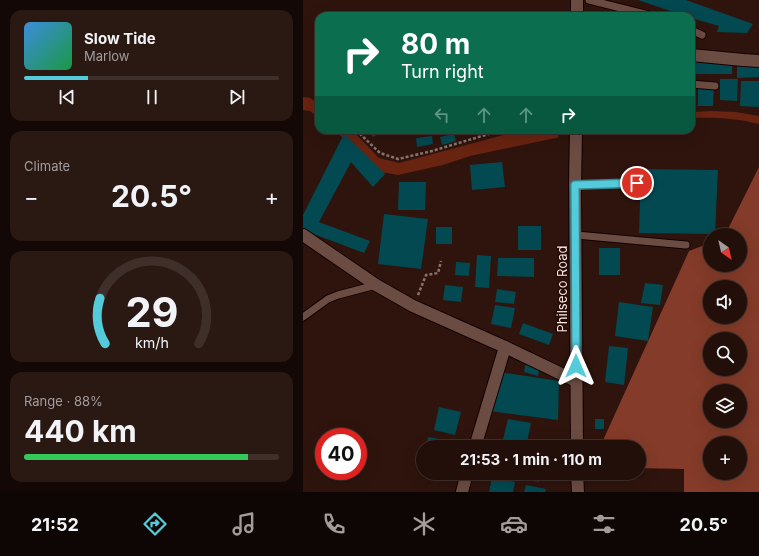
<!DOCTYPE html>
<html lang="en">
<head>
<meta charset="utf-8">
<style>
  :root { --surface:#220f0a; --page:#2a1813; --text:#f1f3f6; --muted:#a29c9c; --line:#3f2f2b; --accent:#53cbdb }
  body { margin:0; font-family:Inter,sans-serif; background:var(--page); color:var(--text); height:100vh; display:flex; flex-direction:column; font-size:15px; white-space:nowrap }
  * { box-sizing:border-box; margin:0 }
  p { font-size:13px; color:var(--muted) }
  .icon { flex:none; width:22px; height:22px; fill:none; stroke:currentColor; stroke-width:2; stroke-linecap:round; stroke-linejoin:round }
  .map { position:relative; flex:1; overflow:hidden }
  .panel { display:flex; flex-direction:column; gap:10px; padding:10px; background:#130806; width:303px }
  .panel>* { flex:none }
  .banner { position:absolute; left:12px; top:12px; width:380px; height:122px; border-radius:12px; box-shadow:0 4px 16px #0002,0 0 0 1px var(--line); background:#0b6e4f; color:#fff; overflow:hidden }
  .needle { width:26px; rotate:146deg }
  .controls { position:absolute; left:400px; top:228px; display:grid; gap:8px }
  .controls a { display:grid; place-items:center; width:44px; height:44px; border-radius:50%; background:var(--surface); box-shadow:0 4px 16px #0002,0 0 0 1px var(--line); font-size:20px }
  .speed { position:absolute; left:12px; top:428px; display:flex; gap:8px; font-size:20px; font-weight:700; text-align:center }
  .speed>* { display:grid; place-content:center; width:52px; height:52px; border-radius:50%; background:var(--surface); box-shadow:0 4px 16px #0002,0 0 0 1px var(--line); line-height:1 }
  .speed .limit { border:6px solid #d22; background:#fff; color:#111 }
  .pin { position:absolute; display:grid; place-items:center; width:34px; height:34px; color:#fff; margin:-17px; border:2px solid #fff; border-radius:50%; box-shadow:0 1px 4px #0007 }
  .me { position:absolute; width:44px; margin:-22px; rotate:0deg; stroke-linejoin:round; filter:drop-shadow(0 0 3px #0008) }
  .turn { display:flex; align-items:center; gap:14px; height:84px; padding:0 20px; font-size:18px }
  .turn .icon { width:52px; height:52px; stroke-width:2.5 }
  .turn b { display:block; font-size:28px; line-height:34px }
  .lanes { display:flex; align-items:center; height:38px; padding:0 20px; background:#0003; justify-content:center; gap:20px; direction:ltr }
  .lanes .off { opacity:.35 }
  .big { font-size:30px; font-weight:700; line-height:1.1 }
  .panel .card { flex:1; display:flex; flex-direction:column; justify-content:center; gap:6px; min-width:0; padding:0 14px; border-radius:12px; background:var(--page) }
  .panel .dial { align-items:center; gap:0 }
  .dial svg { height:104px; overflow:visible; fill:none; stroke:var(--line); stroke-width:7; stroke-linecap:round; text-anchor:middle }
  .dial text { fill:var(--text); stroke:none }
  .song { display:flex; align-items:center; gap:12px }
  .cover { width:48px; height:48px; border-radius:6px; background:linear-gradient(135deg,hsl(210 70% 55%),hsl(140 70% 35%)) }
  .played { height:4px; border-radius:2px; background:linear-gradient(90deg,var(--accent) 25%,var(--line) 25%) }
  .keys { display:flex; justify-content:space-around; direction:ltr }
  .heat { display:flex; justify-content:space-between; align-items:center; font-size:22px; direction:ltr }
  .charge { height:6px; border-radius:3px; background:linear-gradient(90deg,#34c759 88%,var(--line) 0) }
  .trip { position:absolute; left:113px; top:440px; width:230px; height:40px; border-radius:20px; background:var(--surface); box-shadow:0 4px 16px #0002,0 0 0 1px var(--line); font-weight:700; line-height:40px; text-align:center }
  .menu { display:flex; height:64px; justify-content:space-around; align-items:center; background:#0e0604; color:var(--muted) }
  .menu .icon { width:28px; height:28px }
  .menu .on { color:var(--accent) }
  .menu b { font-size:18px; color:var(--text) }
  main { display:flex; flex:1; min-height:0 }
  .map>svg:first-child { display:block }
  .forest { fill:#843b29; fill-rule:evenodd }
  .water { fill:#692311 }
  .pier { fill:#2e140d }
  .building { fill:#034951 }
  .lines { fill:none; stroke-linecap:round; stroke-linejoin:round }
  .lane-casing { stroke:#150100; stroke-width:9 }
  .street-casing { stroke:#150100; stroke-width:14 }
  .secondary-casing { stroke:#150100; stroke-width:14 }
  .path { stroke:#8b736d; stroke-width:2.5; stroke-dasharray:3 2; stroke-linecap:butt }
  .lane { stroke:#6b4c43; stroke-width:7 }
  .street { stroke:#6b4c43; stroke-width:12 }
  .secondary { stroke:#6b4c43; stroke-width:12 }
  .route-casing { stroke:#36848e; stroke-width:10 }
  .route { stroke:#53cbdb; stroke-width:7 }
  .labels { text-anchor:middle; stroke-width:3; stroke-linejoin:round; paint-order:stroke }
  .street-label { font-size:13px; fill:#fde9e4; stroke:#240b05 }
</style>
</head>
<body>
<main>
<section class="panel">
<div class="card">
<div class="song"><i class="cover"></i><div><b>Slow Tide</b><p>Marlow</p></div></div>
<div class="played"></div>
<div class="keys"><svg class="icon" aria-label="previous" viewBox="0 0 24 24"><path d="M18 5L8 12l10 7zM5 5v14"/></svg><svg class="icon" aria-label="pause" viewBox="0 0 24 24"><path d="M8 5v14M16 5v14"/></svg><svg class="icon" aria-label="next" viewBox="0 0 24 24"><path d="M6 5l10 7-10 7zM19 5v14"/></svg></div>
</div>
<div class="card"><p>Climate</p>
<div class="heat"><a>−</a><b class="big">20.5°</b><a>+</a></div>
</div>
<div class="card dial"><svg viewBox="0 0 100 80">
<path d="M14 69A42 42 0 1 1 86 69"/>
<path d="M14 69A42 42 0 0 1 10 34" stroke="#53cbdb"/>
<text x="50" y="56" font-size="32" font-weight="700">29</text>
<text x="50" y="72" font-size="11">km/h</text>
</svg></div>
<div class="card"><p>Range · 88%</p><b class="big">440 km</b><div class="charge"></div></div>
</section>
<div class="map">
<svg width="456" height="492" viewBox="0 0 456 492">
  <rect width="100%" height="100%" fill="#2e140d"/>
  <path class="forest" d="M 456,167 L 456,492 L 381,492 L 381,469 L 336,468 L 336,447 L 297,447 L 386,251 L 407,243 L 407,265 L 437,265 L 437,235 L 422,235 ZM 407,287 L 437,287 L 437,317 L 407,317 ZM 407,339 L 437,339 L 437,369 L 407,369 ZM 407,391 L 437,391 L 437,421 L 407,421 ZM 407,443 L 437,443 L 437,473 L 407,473 Z"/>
  <g class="water">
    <path d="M 0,97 L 7,98 L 16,104 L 16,118 L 7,111 L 0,110 Z"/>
    <path d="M 409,111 L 433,112 L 456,116 L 456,124 C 433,118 411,117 388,118 L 388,112 Z"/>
    <path d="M 30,130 L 49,130 L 76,158 L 96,163 L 219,130 L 291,130 L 167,156 L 140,165 L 95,175 L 72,171 L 38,136 Z"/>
  </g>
  <path class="pier" d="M 256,130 L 292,130 L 292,132 L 255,139 Z"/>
  <g class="building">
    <path d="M 335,0 L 383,0 L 450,24 L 444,33 L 414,32 L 416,26 L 388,18 L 388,16 L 382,16 Z"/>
    <path d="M 391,60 L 429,61 L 429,74 L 390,74 Z"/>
    <path d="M 456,62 L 456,77 L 434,78 L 434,63 Z"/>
    <path d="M 417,79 L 435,79 L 434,101 L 417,100 Z"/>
    <path d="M 438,81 L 456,81 L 456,107 L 437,106 Z"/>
    <path d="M 395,86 L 411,86 L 410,106 L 395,106 Z"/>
    <rect x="388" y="88" width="4" height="22"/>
    <path d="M 65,130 L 77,130 L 78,132 L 70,137 Z"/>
    <path d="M 41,134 L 82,174 L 70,187 L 48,162 L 16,222 L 67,241 L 61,253 L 0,230 L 0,215 Z"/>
    <path d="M 151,134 L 153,141 L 139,145 L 137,137 Z"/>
    <path d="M 129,136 L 130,144 L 114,147 L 113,138 Z"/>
    <path d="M 199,162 L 202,187 L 169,190 L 167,165 Z"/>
    <path d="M 338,169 L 415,170 L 412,234 L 336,233 Z"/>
    <path d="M 96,182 L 123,182 L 122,210 L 95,210 Z"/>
    <path d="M 81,214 L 125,219 L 118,269 L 75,264 Z"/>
    <rect x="215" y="226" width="23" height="24"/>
    <rect x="133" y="227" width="16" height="17"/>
    <rect x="296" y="248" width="21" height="27"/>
    <path d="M 174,255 L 188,256 L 186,288 L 172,287 Z"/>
    <path d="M 195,258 L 231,258 L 231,277 L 194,276 Z"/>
    <path d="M 153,262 L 167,263 L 166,276 L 152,275 Z"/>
    <path d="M 342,283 L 360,285 L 357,305 L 338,303 Z"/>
    <path d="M 142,285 L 160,287 L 158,302 L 140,300 Z"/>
    <path d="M 194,289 L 213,292 L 211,304 L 192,302 Z"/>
    <path d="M 316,302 L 350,307 L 345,341 L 312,336 Z"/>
    <path d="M 192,305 L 212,308 L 208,328 L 188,324 Z"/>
    <path d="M 220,323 L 250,334 L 246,345 L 216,334 Z"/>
    <path d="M 306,346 L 325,348 L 321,385 L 302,382 Z"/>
    <path d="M 223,361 L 237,365 L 235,376 L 221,372 Z"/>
    <path d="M 196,372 L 256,381 L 255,420 L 187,411 Z"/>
    <path d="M 136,407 L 158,412 L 152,435 L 131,430 Z"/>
    <path d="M 205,419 L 228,423 L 223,447 L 213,447 L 199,444 Z"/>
    <rect x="292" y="419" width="9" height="10"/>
    <path d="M 125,437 L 148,441 L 147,447 L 123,447 Z"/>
    <path d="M 198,473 L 213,473 L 213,477 Z"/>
    <path d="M 217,473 L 237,473 L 236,482 L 216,478 Z"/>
    <path d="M 189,477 L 212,482 L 210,492 L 186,492 Z"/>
    <path d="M 223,485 L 243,489 L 242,492 L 221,492 Z"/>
  </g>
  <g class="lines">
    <g class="lane-casing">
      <g id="lane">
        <path d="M 286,0 L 350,16"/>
        <path d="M 388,30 L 399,35"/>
        <path d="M 388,84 L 412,86"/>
        <path d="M 272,185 L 334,183"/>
        <path d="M 273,235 L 383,245"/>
        <path d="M 0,317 L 25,299 L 35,295 L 73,285"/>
      </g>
    </g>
    <g class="street-casing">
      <g id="street">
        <path d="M 388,55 L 440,60 L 456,61"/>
        <path d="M 0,235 L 73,285 L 110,306 L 202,347 L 273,381"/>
        <path d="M 172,447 L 202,347"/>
        <path d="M 159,492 L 164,473"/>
      </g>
    </g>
    <g class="secondary-casing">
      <g id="secondary">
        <path d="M 274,0 L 274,16"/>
        <path d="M 273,130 L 272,185 L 274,447"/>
        <path d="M 274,473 L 275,492"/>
      </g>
    </g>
    <g class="path">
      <path d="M 53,130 L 77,153 L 95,159 L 129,151 L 199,130"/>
      <path d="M 115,295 L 123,275 L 135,273 L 138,261"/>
    </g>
    <use href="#lane" class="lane"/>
    <use href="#street" class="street"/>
    <use href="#secondary" class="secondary"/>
  </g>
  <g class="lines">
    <g class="route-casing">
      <path id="route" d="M 273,366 L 272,185 L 334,183"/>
    </g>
    <use href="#route" class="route"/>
  </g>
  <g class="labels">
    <g class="street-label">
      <text transform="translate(259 289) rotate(-90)" y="5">Philseco Road</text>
    </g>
  </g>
</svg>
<div class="controls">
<a><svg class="needle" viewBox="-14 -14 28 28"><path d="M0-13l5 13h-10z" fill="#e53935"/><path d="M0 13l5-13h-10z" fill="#a29c9c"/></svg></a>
<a><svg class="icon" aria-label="sound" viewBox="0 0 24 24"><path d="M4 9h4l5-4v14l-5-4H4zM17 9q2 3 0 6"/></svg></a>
<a><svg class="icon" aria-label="search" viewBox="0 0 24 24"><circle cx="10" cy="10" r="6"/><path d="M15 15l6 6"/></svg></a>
<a><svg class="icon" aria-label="layers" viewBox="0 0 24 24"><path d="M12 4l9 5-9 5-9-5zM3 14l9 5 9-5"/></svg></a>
<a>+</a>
</div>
<div class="speed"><div class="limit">40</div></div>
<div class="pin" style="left:334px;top:183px;background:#d93025"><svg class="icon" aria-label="arrive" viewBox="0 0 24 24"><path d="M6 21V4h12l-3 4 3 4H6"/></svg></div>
<svg class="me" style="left:273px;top:366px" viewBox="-20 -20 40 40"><path d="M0-17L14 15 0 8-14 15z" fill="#53cbdb" stroke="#fff" stroke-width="4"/></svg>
<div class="trip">21:53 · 1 min · 110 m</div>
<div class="banner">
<div class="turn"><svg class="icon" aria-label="right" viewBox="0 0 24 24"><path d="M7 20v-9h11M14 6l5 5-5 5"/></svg><div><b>80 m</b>Turn right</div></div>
<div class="lanes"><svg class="icon off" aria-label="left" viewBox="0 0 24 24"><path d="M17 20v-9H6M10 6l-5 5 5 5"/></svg><svg class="icon off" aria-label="ahead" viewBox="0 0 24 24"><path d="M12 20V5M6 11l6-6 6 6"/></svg><svg class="icon off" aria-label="ahead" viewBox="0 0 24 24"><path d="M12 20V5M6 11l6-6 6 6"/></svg><svg class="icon" aria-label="right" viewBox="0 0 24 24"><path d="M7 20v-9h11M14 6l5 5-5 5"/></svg></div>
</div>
</div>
</main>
<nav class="menu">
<b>21:52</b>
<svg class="icon on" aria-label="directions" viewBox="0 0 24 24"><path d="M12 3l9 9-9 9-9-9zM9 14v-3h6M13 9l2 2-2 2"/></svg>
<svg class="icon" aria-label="music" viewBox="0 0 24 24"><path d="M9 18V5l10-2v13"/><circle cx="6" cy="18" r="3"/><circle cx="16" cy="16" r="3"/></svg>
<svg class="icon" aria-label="phone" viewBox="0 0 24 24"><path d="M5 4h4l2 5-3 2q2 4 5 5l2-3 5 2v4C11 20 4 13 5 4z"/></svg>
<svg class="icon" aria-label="climate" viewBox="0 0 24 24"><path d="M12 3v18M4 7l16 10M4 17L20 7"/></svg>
<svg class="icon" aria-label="car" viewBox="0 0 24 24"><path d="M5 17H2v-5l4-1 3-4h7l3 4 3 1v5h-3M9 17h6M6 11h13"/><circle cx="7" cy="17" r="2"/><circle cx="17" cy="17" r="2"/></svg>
<svg class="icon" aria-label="filters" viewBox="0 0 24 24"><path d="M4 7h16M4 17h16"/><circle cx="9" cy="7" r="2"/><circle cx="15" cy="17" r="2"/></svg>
<b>20.5°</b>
</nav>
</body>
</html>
